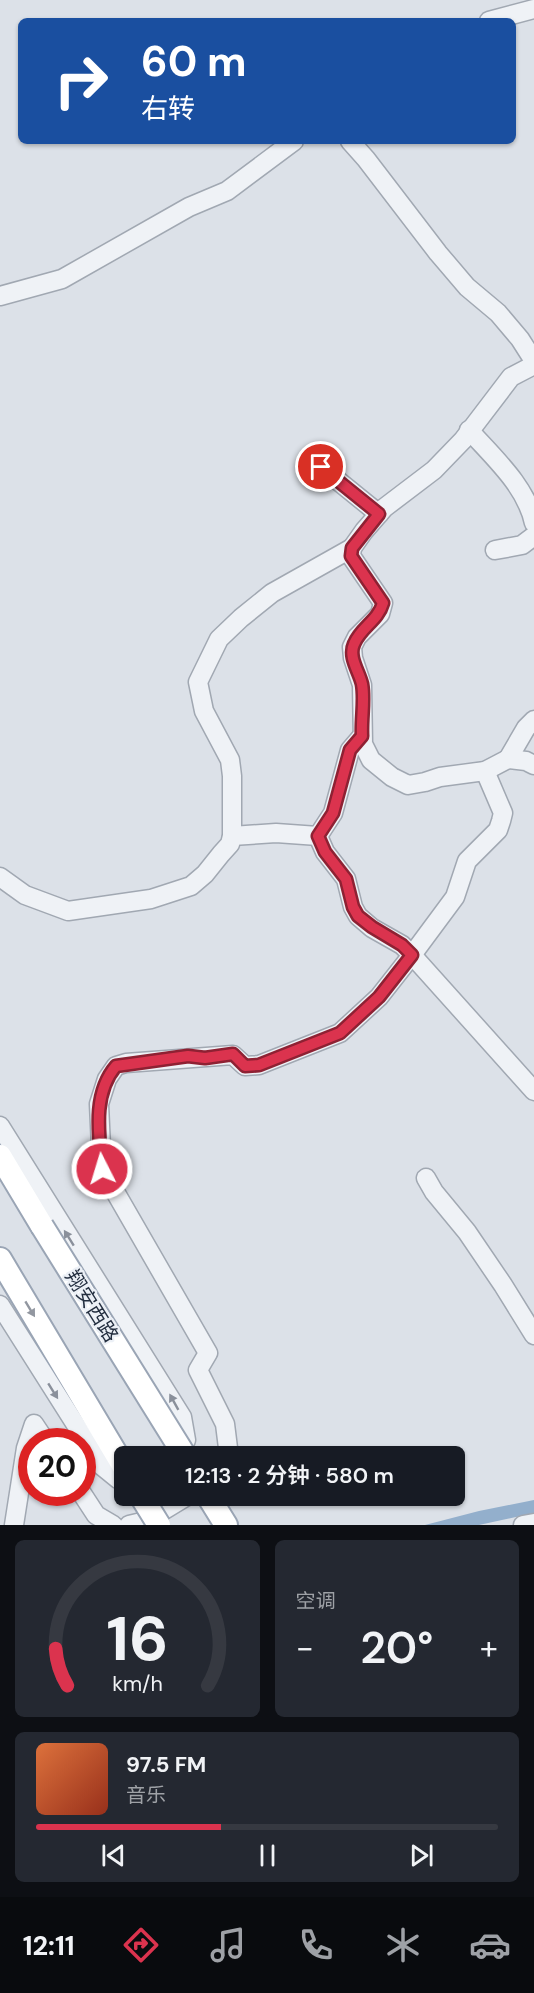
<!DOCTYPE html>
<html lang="zh">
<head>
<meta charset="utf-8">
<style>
  :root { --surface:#171b24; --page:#242831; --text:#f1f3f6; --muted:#9ea1a6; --line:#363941; --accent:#db334e }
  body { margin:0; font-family:"DM Sans","Noto Sans SC",sans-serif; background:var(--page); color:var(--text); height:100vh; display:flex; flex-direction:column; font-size:22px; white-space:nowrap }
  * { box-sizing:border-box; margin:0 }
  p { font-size:20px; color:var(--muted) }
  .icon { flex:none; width:33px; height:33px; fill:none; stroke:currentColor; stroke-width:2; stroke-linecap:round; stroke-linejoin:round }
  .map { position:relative; height:1525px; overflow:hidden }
  .panel { display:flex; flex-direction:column; gap:15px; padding:15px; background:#0d0f14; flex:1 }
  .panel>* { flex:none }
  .hud { position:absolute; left:18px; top:18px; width:498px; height:126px; border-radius:9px; box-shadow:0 2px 4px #0004; background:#1a4fa0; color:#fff; overflow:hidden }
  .speed { position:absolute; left:18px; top:1428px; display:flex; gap:12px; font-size:30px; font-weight:700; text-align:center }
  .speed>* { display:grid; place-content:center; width:78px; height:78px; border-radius:50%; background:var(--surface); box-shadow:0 2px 4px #0004; line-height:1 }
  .speed .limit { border:9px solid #d22; background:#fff; color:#111 }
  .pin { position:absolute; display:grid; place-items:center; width:51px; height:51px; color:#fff; margin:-26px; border:3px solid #fff; border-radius:50%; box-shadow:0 2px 6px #0007 }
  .me { position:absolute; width:66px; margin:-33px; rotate:355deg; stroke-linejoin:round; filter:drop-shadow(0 0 4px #0008) }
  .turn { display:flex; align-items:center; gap:21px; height:126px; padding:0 24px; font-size:27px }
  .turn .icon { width:78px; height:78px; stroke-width:2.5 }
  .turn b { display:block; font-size:42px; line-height:51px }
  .big { font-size:45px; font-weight:600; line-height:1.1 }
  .panel .tile { flex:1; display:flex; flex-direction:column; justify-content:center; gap:9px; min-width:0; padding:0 21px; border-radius:9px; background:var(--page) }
  .panel .dial { align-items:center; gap:0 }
  .dial svg { height:156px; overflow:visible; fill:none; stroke:var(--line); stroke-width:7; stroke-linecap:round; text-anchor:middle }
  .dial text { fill:var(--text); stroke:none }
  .song { display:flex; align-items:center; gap:18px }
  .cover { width:72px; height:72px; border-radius:9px; background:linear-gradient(135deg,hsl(20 70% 55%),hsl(10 70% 35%)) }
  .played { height:6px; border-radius:3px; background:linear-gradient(90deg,var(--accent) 40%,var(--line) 40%) }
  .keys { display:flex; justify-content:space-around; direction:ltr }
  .heat { display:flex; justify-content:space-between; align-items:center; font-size:33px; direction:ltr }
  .panel .tiles { flex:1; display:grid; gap:15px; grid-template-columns:1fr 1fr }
  .tile:last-child { grid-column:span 2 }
  .trip { position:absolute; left:114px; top:1446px; width:351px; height:60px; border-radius:9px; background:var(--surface); box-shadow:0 2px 4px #0004; font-weight:600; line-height:60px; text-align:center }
  .tabs { display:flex; height:96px; justify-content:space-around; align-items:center; background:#090b0e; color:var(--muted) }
  .tabs .icon { width:42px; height:42px }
  .tabs .on { color:var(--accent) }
  .tabs b { font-size:27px; color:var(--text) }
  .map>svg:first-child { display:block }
  .water { fill:#93afcc }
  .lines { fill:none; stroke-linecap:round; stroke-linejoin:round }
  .minor-casing { stroke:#a1a8b2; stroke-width:21 }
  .major-casing { stroke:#9aa5b5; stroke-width:26 }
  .minor { stroke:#eff2f6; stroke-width:18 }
  .major { stroke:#fff; stroke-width:22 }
  .major-bridge-casing { stroke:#9aa5b5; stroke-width:26; stroke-linecap:butt }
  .major-bridge { stroke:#fff; stroke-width:22 }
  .oneway { fill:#8a909b }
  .oneway2 { fill:#9297a0 }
  .route-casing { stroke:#8e2133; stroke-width:15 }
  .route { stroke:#db334e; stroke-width:10 }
  .labels { text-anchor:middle; stroke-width:4.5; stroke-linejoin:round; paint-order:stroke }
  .street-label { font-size:20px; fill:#242f40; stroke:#ecf0f6 }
</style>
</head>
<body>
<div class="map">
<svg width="534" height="1525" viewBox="0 0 534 1525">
  <rect width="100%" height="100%" fill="#dce1e8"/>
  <path class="water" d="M 534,1500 L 534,1513 L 479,1525 L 425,1525 L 479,1511 Z"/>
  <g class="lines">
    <g class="minor-casing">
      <g id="minor">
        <path d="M 489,21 L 534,9"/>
        <path d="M 350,141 L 366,159 L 438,253 L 467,287 L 498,313 L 520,339 L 534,361"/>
        <path d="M 0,296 L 62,279 L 189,207 L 227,191 L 294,141"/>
        <path d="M 534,365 L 511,377 L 463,440 L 434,470 L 384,508 L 364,531 L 352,548 L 351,556 L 383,603 L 380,614 L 357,637 L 352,647 L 353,658 L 362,685 L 363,744 L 371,760 L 392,777 L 408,785 L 425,782 L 440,777 L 485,771 L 508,759 L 526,761 L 534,765"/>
        <path d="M 469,430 C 494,458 526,486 534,523"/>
        <path d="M 321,467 L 379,514"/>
        <path d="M 495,550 L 522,545 L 534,536"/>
        <path d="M 362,736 L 350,750 L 333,813 L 318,836 L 325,852 L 346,879 L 353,907 L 358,916 L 372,928 L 402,945 L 412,955 L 534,1091"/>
        <path d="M 508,759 L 526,728 L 534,720"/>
        <path d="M 232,836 L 276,833 L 318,836"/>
        <path d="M 0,877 L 25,895 L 68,911 L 151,899 L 191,886 L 205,874 L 221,854 L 230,844 L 232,836 L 232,776 L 230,760 L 204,711 L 198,682 L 219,639 L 241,618 L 272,593 L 352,548"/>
        <path d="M 0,1126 L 182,1417 L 186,1440 L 178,1456"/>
        <path d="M 426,1178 L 434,1192 L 467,1232 L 503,1285 L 534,1335"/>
        <path d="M 0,1305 L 102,1466 L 118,1479 L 124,1481"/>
        <path d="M 229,1456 L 225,1424 L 198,1370 L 208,1353 L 102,1169 L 99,1104 L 107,1079 L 116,1066 L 126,1063 L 233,1055 L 245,1066 L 259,1065 L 340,1033 L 379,997 L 412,955 L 455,897 L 467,861 L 498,830 L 501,821 L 503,813 L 485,771"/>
        <path d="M 81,1492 L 96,1515 L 113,1525"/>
        <path d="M 14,1525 L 26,1448 L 34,1424 L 46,1442"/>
        <path d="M 129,1525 L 146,1521 L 187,1496"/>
        <path d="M 523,1525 L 534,1523"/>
      </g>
    </g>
    <g class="major-casing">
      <g id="major">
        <path d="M 0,1156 L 42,1226"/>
        <path d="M 0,1259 L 124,1467"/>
        <path d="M 208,1496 L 226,1525"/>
      </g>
    </g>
    <use href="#minor" class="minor"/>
    <use href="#major" class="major"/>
    <g class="major-bridge-casing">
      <g id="major-bridge">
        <path d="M 42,1226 L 185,1456"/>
        <path d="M 141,1496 L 159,1525"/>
      </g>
    </g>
    <use href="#major-bridge" class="major-bridge"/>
  </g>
  <defs><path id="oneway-solid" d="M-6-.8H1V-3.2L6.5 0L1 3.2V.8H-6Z" transform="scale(1.5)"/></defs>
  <g class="oneway">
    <use href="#oneway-solid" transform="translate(69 1238) rotate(-122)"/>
    <use href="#oneway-solid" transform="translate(53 1391) rotate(58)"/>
    <use href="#oneway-solid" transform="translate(174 1402) rotate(-119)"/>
  </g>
  <use class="oneway2" href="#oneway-solid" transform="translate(30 1309) rotate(59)"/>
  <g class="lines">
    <g class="route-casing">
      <path id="route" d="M 102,1169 C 99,1135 92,1094 116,1066 L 188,1056 L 205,1058 L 233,1054 L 245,1066 L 259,1065 L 340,1033 L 379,997 L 412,955 L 402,945 L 372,927 L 358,916 L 353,907 L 346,879 L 325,852 L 318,836 L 333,813 L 350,750 L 362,736 C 361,719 365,700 362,684 C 359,671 348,657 354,644 C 361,627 378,621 383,603 L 351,556 L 352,548 L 379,514 L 321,467"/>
    </g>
    <use href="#route" class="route"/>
  </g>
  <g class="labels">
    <g class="street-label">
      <text transform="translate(92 1306) rotate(58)" y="7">翔安西路</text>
    </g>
  </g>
</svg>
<div class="speed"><div class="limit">20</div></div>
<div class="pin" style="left:321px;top:467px;background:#d93025"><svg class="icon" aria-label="arrive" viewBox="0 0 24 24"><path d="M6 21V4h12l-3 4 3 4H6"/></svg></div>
<svg class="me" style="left:102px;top:1169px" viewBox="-20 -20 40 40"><circle r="17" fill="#db334e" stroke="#fff" stroke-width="3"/><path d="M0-11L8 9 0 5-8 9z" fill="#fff"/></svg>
<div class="trip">12:13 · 2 分钟 · 580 m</div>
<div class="hud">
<div class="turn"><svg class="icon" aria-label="right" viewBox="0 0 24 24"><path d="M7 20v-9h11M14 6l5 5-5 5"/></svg><div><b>60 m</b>右转</div></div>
</div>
</div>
<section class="panel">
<div class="tiles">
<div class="tile dial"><svg viewBox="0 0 100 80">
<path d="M14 69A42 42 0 1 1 86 69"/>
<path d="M14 69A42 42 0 0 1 8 50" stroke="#db334e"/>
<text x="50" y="56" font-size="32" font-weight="700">16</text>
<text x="50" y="72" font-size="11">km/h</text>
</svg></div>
<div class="tile"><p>空调</p>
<div class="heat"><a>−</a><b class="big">20°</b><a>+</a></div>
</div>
<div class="tile">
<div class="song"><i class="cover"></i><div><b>97.5 FM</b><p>音乐</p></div></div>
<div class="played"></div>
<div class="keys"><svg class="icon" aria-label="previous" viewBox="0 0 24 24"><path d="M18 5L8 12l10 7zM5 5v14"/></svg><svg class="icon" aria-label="pause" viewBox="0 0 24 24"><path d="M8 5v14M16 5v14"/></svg><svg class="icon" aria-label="next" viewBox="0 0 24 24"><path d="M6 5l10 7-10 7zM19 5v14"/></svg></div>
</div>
</div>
</section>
<nav class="tabs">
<b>12:11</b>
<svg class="icon on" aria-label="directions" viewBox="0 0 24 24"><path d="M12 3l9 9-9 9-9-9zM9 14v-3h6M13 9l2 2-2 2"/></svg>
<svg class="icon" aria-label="music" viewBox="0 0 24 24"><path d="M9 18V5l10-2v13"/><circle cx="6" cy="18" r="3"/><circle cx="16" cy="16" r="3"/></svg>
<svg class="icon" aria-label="phone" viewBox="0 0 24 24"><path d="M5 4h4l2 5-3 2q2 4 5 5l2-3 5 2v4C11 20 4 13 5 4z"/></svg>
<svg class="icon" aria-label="climate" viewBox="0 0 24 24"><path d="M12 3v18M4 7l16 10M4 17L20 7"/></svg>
<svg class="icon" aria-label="car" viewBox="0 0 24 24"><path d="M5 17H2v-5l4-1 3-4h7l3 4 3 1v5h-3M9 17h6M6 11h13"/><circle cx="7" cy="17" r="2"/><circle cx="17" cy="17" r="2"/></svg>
</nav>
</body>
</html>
